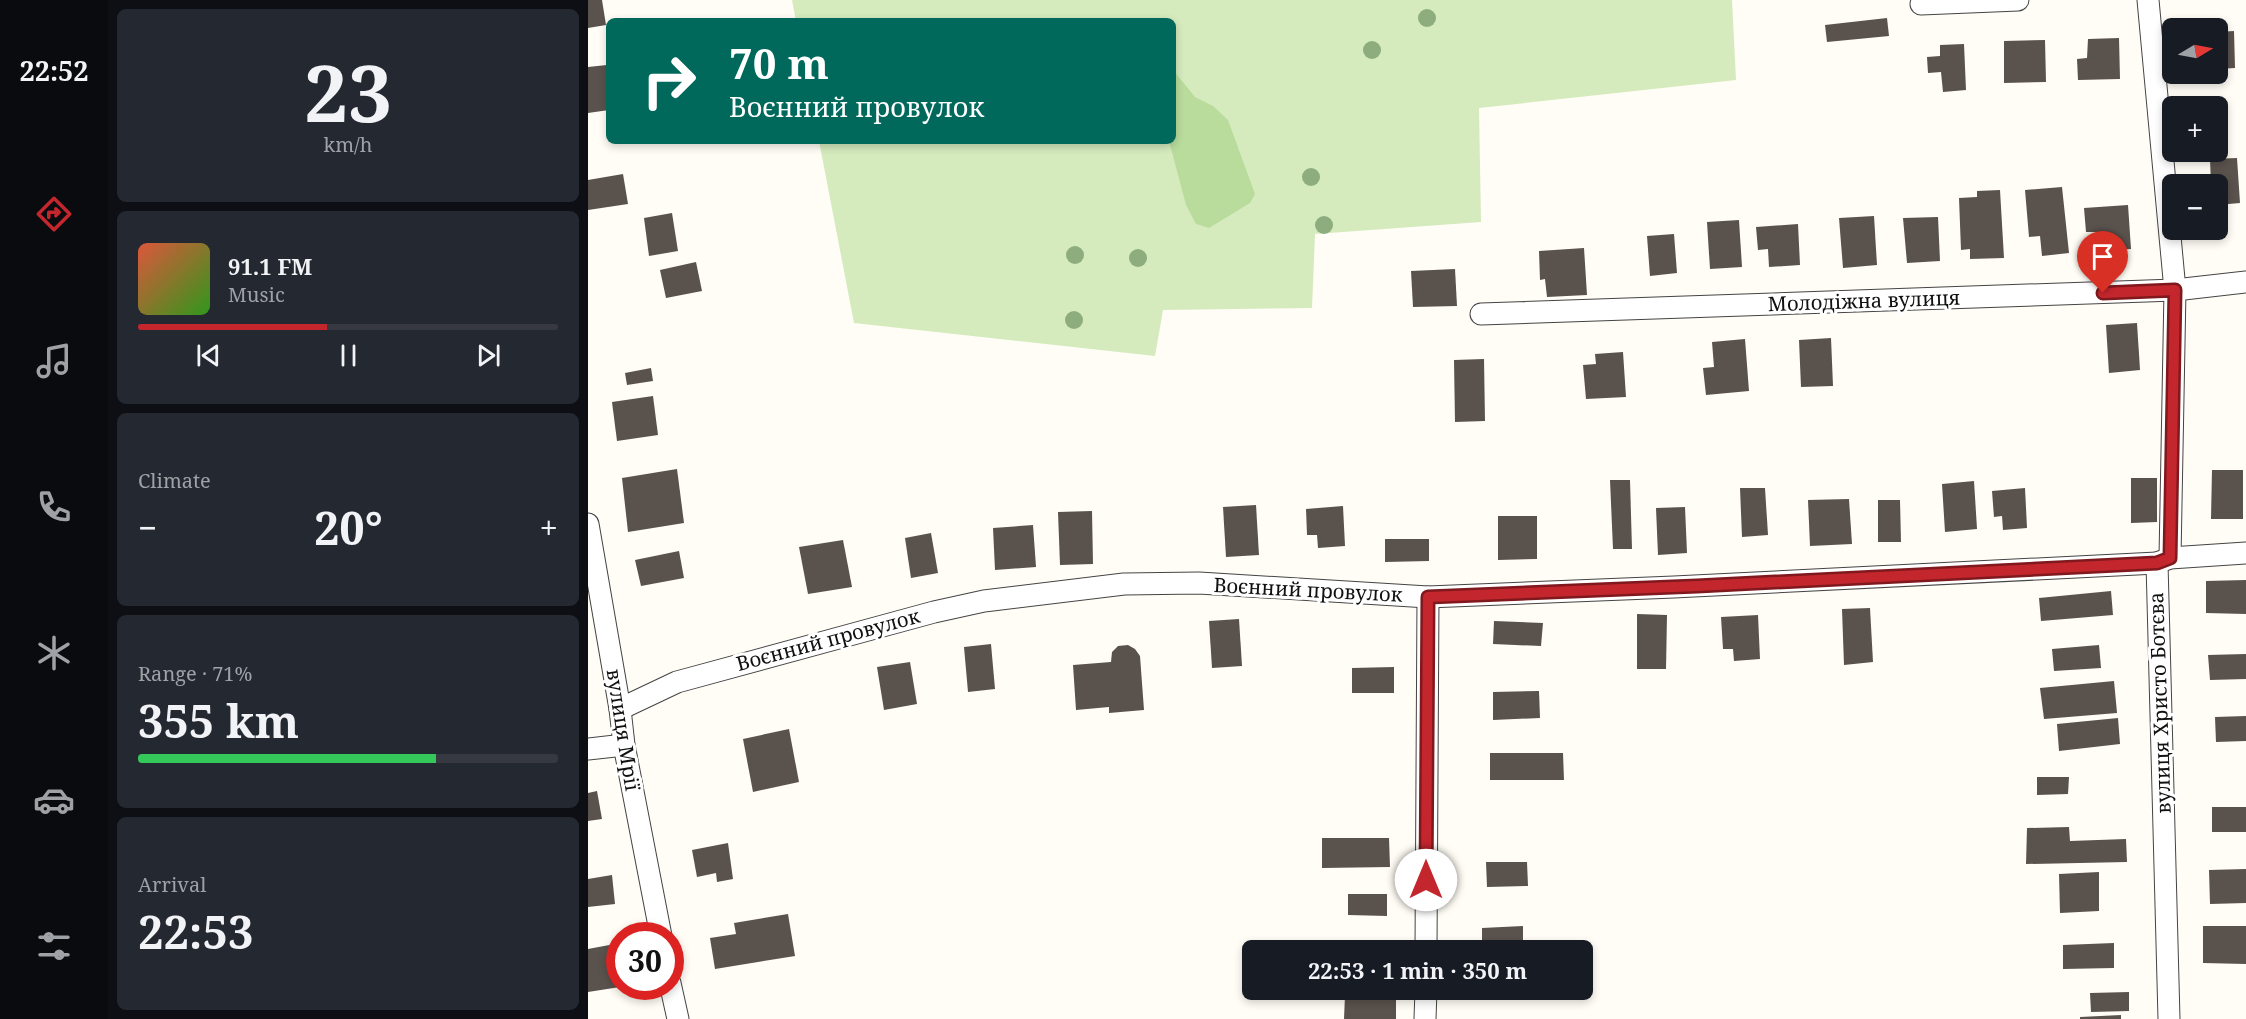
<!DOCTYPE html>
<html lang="en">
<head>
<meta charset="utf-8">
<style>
  :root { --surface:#171b24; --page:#242831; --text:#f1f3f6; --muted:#9ea1a6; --line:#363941; --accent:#c4262e }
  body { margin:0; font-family:"Noto Serif",serif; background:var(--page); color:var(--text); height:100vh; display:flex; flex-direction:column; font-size:22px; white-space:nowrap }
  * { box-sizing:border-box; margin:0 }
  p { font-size:20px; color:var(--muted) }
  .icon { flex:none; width:33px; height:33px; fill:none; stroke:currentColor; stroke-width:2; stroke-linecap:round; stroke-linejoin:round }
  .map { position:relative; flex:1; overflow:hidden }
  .details { display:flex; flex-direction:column; gap:9px; padding:9px; background:#0d0f14; width:480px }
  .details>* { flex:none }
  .banner { position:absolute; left:18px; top:18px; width:570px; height:126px; border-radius:9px; box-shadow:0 3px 9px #0003; background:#00695c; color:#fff; overflow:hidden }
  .needle { width:39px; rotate:80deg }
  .fabs { position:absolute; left:1574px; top:18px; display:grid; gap:12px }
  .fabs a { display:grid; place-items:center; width:66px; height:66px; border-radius:9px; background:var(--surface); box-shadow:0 3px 9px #0003; font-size:30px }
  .speed { position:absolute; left:18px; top:922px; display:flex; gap:12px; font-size:30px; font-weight:700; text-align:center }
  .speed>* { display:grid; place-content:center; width:78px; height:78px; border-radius:50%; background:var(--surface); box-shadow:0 3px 9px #0003; line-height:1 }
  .speed .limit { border:9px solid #d22; background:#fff; color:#111 }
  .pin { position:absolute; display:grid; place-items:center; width:51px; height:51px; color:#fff; margin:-62px -26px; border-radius:50% 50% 50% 0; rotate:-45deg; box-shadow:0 0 6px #0007 }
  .pin .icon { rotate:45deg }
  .me { position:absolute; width:66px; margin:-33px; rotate:0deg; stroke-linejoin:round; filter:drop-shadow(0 0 4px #0008) }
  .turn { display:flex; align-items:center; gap:21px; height:126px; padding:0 24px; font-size:27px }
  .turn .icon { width:78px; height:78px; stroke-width:2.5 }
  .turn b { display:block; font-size:42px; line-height:51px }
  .big { font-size:45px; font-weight:700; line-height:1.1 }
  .details .card { flex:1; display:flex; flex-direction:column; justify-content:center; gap:9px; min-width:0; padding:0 21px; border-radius:9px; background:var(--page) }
  .details .dial { align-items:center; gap:0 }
  .dial b { font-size:78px; line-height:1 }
  .song { display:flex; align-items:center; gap:18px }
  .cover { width:72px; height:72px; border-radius:9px; background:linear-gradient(135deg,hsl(10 70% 55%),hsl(110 70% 35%)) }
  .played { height:6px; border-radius:3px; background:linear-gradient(90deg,var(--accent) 45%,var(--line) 45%) }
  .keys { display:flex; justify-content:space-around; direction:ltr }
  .heat { display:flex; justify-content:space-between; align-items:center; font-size:33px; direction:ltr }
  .charge { height:9px; border-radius:4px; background:linear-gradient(90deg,#34c759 71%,var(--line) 0) }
  .trip { position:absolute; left:654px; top:940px; width:351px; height:60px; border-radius:9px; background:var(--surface); box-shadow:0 3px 9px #0003; font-weight:700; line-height:60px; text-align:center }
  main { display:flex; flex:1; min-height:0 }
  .tab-bar { display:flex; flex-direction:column; width:108px; justify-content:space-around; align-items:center; background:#090b0e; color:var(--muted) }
  .tab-bar .icon { width:42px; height:42px }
  .tab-bar .on { color:var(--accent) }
  .tab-bar b { font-size:27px; color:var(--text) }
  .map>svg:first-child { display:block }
  .green { fill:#d5ebbd }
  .forest { fill:#b9dc9c }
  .building { fill:#5a524d }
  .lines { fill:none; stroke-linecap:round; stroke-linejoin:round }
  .minor-casing { stroke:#444; stroke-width:23 }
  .minor { stroke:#fff; stroke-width:21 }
  .tree { fill:#8dad7f }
  .route-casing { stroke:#7f191e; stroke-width:15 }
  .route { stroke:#c4262e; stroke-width:10 }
  .labels { text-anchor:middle; stroke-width:6; stroke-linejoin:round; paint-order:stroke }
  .street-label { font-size:20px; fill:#111; stroke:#fff }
</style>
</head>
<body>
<main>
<nav class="tab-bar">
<b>22:52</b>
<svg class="icon on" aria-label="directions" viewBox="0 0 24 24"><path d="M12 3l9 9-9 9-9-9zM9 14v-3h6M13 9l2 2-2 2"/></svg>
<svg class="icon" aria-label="music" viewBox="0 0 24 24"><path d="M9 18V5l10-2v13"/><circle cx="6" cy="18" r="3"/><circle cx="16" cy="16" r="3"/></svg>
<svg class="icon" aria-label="phone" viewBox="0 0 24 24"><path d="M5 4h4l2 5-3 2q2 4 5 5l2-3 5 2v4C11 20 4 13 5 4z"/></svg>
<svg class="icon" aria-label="climate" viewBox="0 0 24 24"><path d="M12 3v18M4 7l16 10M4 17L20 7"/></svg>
<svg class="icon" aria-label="car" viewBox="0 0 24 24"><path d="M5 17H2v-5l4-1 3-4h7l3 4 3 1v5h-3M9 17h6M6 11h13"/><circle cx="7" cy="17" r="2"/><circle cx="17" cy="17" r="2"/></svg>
<svg class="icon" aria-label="filters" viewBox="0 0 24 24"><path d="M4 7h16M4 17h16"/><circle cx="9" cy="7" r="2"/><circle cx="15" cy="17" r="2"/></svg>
</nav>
<section class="details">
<div class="card dial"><b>23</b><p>km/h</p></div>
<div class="card">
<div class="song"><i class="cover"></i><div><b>91.1 FM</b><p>Music</p></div></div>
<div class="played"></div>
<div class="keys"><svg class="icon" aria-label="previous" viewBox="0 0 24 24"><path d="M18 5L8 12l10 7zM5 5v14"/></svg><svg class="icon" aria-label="pause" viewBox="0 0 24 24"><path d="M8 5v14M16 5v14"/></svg><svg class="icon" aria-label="next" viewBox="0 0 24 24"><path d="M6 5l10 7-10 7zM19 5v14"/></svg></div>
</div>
<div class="card"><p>Climate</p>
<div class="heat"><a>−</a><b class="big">20°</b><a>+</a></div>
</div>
<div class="card"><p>Range · 71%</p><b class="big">355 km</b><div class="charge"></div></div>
<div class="card"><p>Arrival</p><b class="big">22:53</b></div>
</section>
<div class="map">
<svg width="1658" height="1019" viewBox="0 0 1658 1019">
  <rect width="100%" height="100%" fill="#fffdf5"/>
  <path class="green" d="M 204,0 L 1144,0 L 1148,80 L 891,108 L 893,222 L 727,234 L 724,308 L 575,310 L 567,356 L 266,323 L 231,141 L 585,141 L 585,21 L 208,21 Z"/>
  <path class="forest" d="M 585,70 L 607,97 L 625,106 L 640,120 L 667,194 L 662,203 L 621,228 L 608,224 L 598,205 L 581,141 L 585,141 Z"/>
  <g class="building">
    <path d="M 0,0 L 14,0 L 18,25 L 0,28 Z"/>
    <path d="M 1299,18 L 1301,36 L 1239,42 L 1237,25 Z"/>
    <path d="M 1646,31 L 1647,68 L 1629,69 L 1629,32 Z"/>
    <path d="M 1531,38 L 1532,79 L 1490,80 L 1489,59 L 1499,58 L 1500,39 Z"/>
    <path d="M 1457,40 L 1458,82 L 1416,83 L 1416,41 Z"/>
    <path d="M 1376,44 L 1378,90 L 1355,92 L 1353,72 L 1340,73 L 1339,57 L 1352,56 L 1352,45 Z"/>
    <path d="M 19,65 L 21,110 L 0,113 L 0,67 Z"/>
    <path d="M 1649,158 L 1652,203 L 1629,205 L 1629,184 L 1623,184 L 1622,159 Z"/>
    <path d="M 35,174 L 40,204 L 0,210 L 0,180 Z"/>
    <path d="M 1474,187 L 1481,253 L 1454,256 L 1452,236 L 1441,237 L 1437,190 Z"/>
    <path d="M 1412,190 L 1416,258 L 1382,259 L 1382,249 L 1373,250 L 1371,198 L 1389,197 L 1389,191 Z"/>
    <path d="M 1540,205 L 1543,249 L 1510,251 L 1509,232 L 1498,232 L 1496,208 Z"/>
    <path d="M 84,213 L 90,251 L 61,256 L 56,218 Z"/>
    <path d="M 1286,216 L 1289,265 L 1255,268 L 1251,218 Z"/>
    <path d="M 1350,217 L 1352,261 L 1319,263 L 1315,218 Z"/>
    <path d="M 1151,220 L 1154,267 L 1122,269 L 1119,222 Z"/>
    <path d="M 1210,224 L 1212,265 L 1181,267 L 1180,249 L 1170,250 L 1168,227 Z"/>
    <path d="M 1086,234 L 1089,273 L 1062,276 L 1059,236 Z"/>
    <path d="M 996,248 L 999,295 L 959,297 L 957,279 L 952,280 L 951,251 Z"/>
    <path d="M 108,262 L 114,291 L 78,298 L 72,270 Z"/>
    <path d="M 867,269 L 869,306 L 825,307 L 823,271 Z"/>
    <path d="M 1549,323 L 1552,370 L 1521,373 L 1518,325 Z"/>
    <path d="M 1243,338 L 1245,386 L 1213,387 L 1211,340 Z"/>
    <path d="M 1157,339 L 1161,391 L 1118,395 L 1115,368 L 1126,367 L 1124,342 Z"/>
    <path d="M 1035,352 L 1038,397 L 998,399 L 995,365 L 1008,364 L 1007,354 Z"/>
    <path d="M 896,359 L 897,421 L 867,422 L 866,360 Z"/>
    <path d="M 63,368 L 65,381 L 39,385 L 37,373 Z"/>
    <path d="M 65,396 L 70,435 L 29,441 L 24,402 Z"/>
    <path d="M 89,469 L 96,523 L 40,532 L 34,478 Z"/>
    <path d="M 1624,470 L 1655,470 L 1655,519 L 1623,519 Z"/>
    <path d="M 1543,478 L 1569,478 L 1569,522 L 1543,523 Z"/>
    <path d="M 1022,480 L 1042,480 L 1044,549 L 1025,549 Z"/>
    <path d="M 1386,481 L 1389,529 L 1357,532 L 1354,484 Z"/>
    <path d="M 1152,488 L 1177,488 L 1180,535 L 1154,537 Z"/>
    <path d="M 1437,488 L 1439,528 L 1415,530 L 1414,516 L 1406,517 L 1404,491 Z"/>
    <path d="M 1261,499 L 1264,544 L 1222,546 L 1220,500 Z"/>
    <path d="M 1290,500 L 1312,500 L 1313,542 L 1290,542 Z"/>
    <path d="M 668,505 L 671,555 L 638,557 L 635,507 Z"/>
    <path d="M 755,506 L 757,546 L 730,548 L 729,535 L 719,535 L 718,509 Z"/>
    <path d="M 1097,507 L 1099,553 L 1070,555 L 1068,508 Z"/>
    <path d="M 504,511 L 505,564 L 472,565 L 470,512 Z"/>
    <path d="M 910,516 L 949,516 L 949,559 L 910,560 Z"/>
    <path d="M 445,525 L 448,567 L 407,570 L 405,528 Z"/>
    <path d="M 343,533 L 350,573 L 323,578 L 317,538 Z"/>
    <path d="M 797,539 L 841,539 L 841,561 L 797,562 Z"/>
    <path d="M 255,540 L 264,587 L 220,594 L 211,547 Z"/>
    <path d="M 91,551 L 96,578 L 53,586 L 47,560 Z"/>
    <path d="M 1658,580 L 1658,614 L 1618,613 L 1618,581 Z"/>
    <path d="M 1523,591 L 1525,615 L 1453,621 L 1451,598 Z"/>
    <path d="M 1282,608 L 1285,662 L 1256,665 L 1254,609 Z"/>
    <path d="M 1049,614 L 1079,615 L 1078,669 L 1049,669 Z"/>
    <path d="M 1170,615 L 1172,659 L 1146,661 L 1145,649 L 1135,649 L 1133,617 Z"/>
    <path d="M 651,619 L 654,666 L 624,668 L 621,621 Z"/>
    <path d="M 906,621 L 955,623 L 953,646 L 905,644 Z"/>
    <path d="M 403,644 L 407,689 L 380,692 L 376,647 Z"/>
    <path d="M 540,645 L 547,649 L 552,656 L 556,710 L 521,713 L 521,707 L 488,710 L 485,665 L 523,662 L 524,652 L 530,646 Z"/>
    <path d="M 1511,645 L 1513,668 L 1466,671 L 1464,649 Z"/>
    <path d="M 1658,654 L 1658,679 L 1622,680 L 1620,655 Z"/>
    <path d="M 322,662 L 329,704 L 296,710 L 289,667 Z"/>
    <path d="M 806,667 L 806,693 L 764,693 L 764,668 Z"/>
    <path d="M 1526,681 L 1529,713 L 1456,719 L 1452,688 Z"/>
    <path d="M 951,691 L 952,718 L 905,720 L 905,692 Z"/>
    <path d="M 1658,716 L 1658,741 L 1628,742 L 1627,717 Z"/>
    <path d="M 1530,718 L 1532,744 L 1471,751 L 1469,724 Z"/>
    <path d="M 201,729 L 211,782 L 165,792 L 155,739 Z"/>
    <path d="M 902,753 L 975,753 L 976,780 L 902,780 Z"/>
    <path d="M 1449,777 L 1481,777 L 1480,794 L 1449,795 Z"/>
    <path d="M 9,791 L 14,819 L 0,821 L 0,793 Z"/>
    <rect x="1624" y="807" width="34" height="25"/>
    <path d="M 1481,827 L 1482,841 L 1538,839 L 1539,862 L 1438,864 L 1439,828 Z"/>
    <path d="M 734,838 L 801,838 L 802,867 L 734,868 Z"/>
    <path d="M 140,843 L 145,879 L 129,882 L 128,873 L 109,877 L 104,850 Z"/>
    <path d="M 898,862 L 939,862 L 940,886 L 899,887 Z"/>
    <path d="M 1658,869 L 1658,903 L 1622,904 L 1621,870 Z"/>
    <path d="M 1511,872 L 1511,911 L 1472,913 L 1471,874 Z"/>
    <path d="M 24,875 L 27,904 L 0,907 L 0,879 Z"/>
    <path d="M 760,894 L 799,894 L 799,916 L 760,915 Z"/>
    <path d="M 200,914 L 207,956 L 127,969 L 122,938 L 148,934 L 146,923 Z"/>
    <path d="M 935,926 L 935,951 L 894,951 L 894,928 Z"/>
    <path d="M 1615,926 L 1658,926 L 1658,964 L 1615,963 Z"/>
    <path d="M 32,943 L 32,987 L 0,992 L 0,949 Z"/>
    <path d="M 1526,943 L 1526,968 L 1475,969 L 1475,945 Z"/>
    <path d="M 712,946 L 766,949 L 766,951 L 712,951 Z"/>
    <path d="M 1541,992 L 1541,1011 L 1503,1012 L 1502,993 Z"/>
    <path d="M 757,995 L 808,996 L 808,1019 L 756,1019 Z"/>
    <path d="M 1533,1015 L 1533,1019 L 1492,1019 L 1492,1017 Z"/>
  </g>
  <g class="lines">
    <g class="minor-casing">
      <g id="minor">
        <path d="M 1560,0 L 1587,290 L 1582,558"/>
        <path d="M 1333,4 L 1430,0"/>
        <path d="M 893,314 L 1587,290 L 1658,282"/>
        <path d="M 0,524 L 32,709 L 36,745 L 73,936"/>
        <path d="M 32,709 L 89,682 L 346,612 L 396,601 L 536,584 L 611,583 L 840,597 L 1086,587 L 1569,563"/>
        <path d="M 0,749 L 36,745"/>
        <path d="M 838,951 L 840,597"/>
        <path d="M 82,983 L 90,1019"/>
        <path d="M 837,1019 L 838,990"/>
        <path d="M 1581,1019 L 1569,563 L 1582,558 L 1658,553"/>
      </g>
    </g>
    <use href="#minor" class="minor"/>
  </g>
  <g class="tree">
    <circle cx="839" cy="18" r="9"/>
    <circle cx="784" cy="50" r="9"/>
    <circle cx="723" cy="177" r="9"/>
    <circle cx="736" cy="225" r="9"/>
    <circle cx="487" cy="255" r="9"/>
    <circle cx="550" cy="258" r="9"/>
    <circle cx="486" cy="320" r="9"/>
  </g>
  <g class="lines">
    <g class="route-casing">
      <path id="route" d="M 838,880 L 840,597 L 1109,586 L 1569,563 L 1582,558 L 1587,290 L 1515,293"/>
    </g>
    <use href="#route" class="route"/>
  </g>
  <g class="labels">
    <g class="street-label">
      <text transform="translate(1276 301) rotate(-2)" y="7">Молодіжна вулиця</text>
      <text transform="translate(720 590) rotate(3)" y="7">Воєнний провулок</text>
      <text transform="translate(240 640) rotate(-15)" y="7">Воєнний провулок</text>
      <text transform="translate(1572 703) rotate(-92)" y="7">вулиця Христо Ботєва</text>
      <text transform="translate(35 730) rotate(81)" y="7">вулиця Мрії</text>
    </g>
  </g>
</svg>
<div class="fabs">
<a><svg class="needle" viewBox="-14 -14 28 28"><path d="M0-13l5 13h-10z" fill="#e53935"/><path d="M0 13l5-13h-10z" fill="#9ea1a6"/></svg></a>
<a>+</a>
<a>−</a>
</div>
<div class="speed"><div class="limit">30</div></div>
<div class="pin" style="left:1515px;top:293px;background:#d93025"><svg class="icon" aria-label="arrive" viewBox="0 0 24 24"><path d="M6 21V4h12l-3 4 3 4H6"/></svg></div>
<svg class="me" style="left:838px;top:880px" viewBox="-20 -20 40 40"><circle r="19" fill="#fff"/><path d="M0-13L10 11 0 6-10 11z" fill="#c4262e"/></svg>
<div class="trip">22:53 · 1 min · 350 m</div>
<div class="banner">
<div class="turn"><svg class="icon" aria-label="right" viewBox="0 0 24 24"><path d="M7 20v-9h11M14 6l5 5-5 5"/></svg><div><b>70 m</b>Воєнний провулок</div></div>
</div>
</div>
</main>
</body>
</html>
